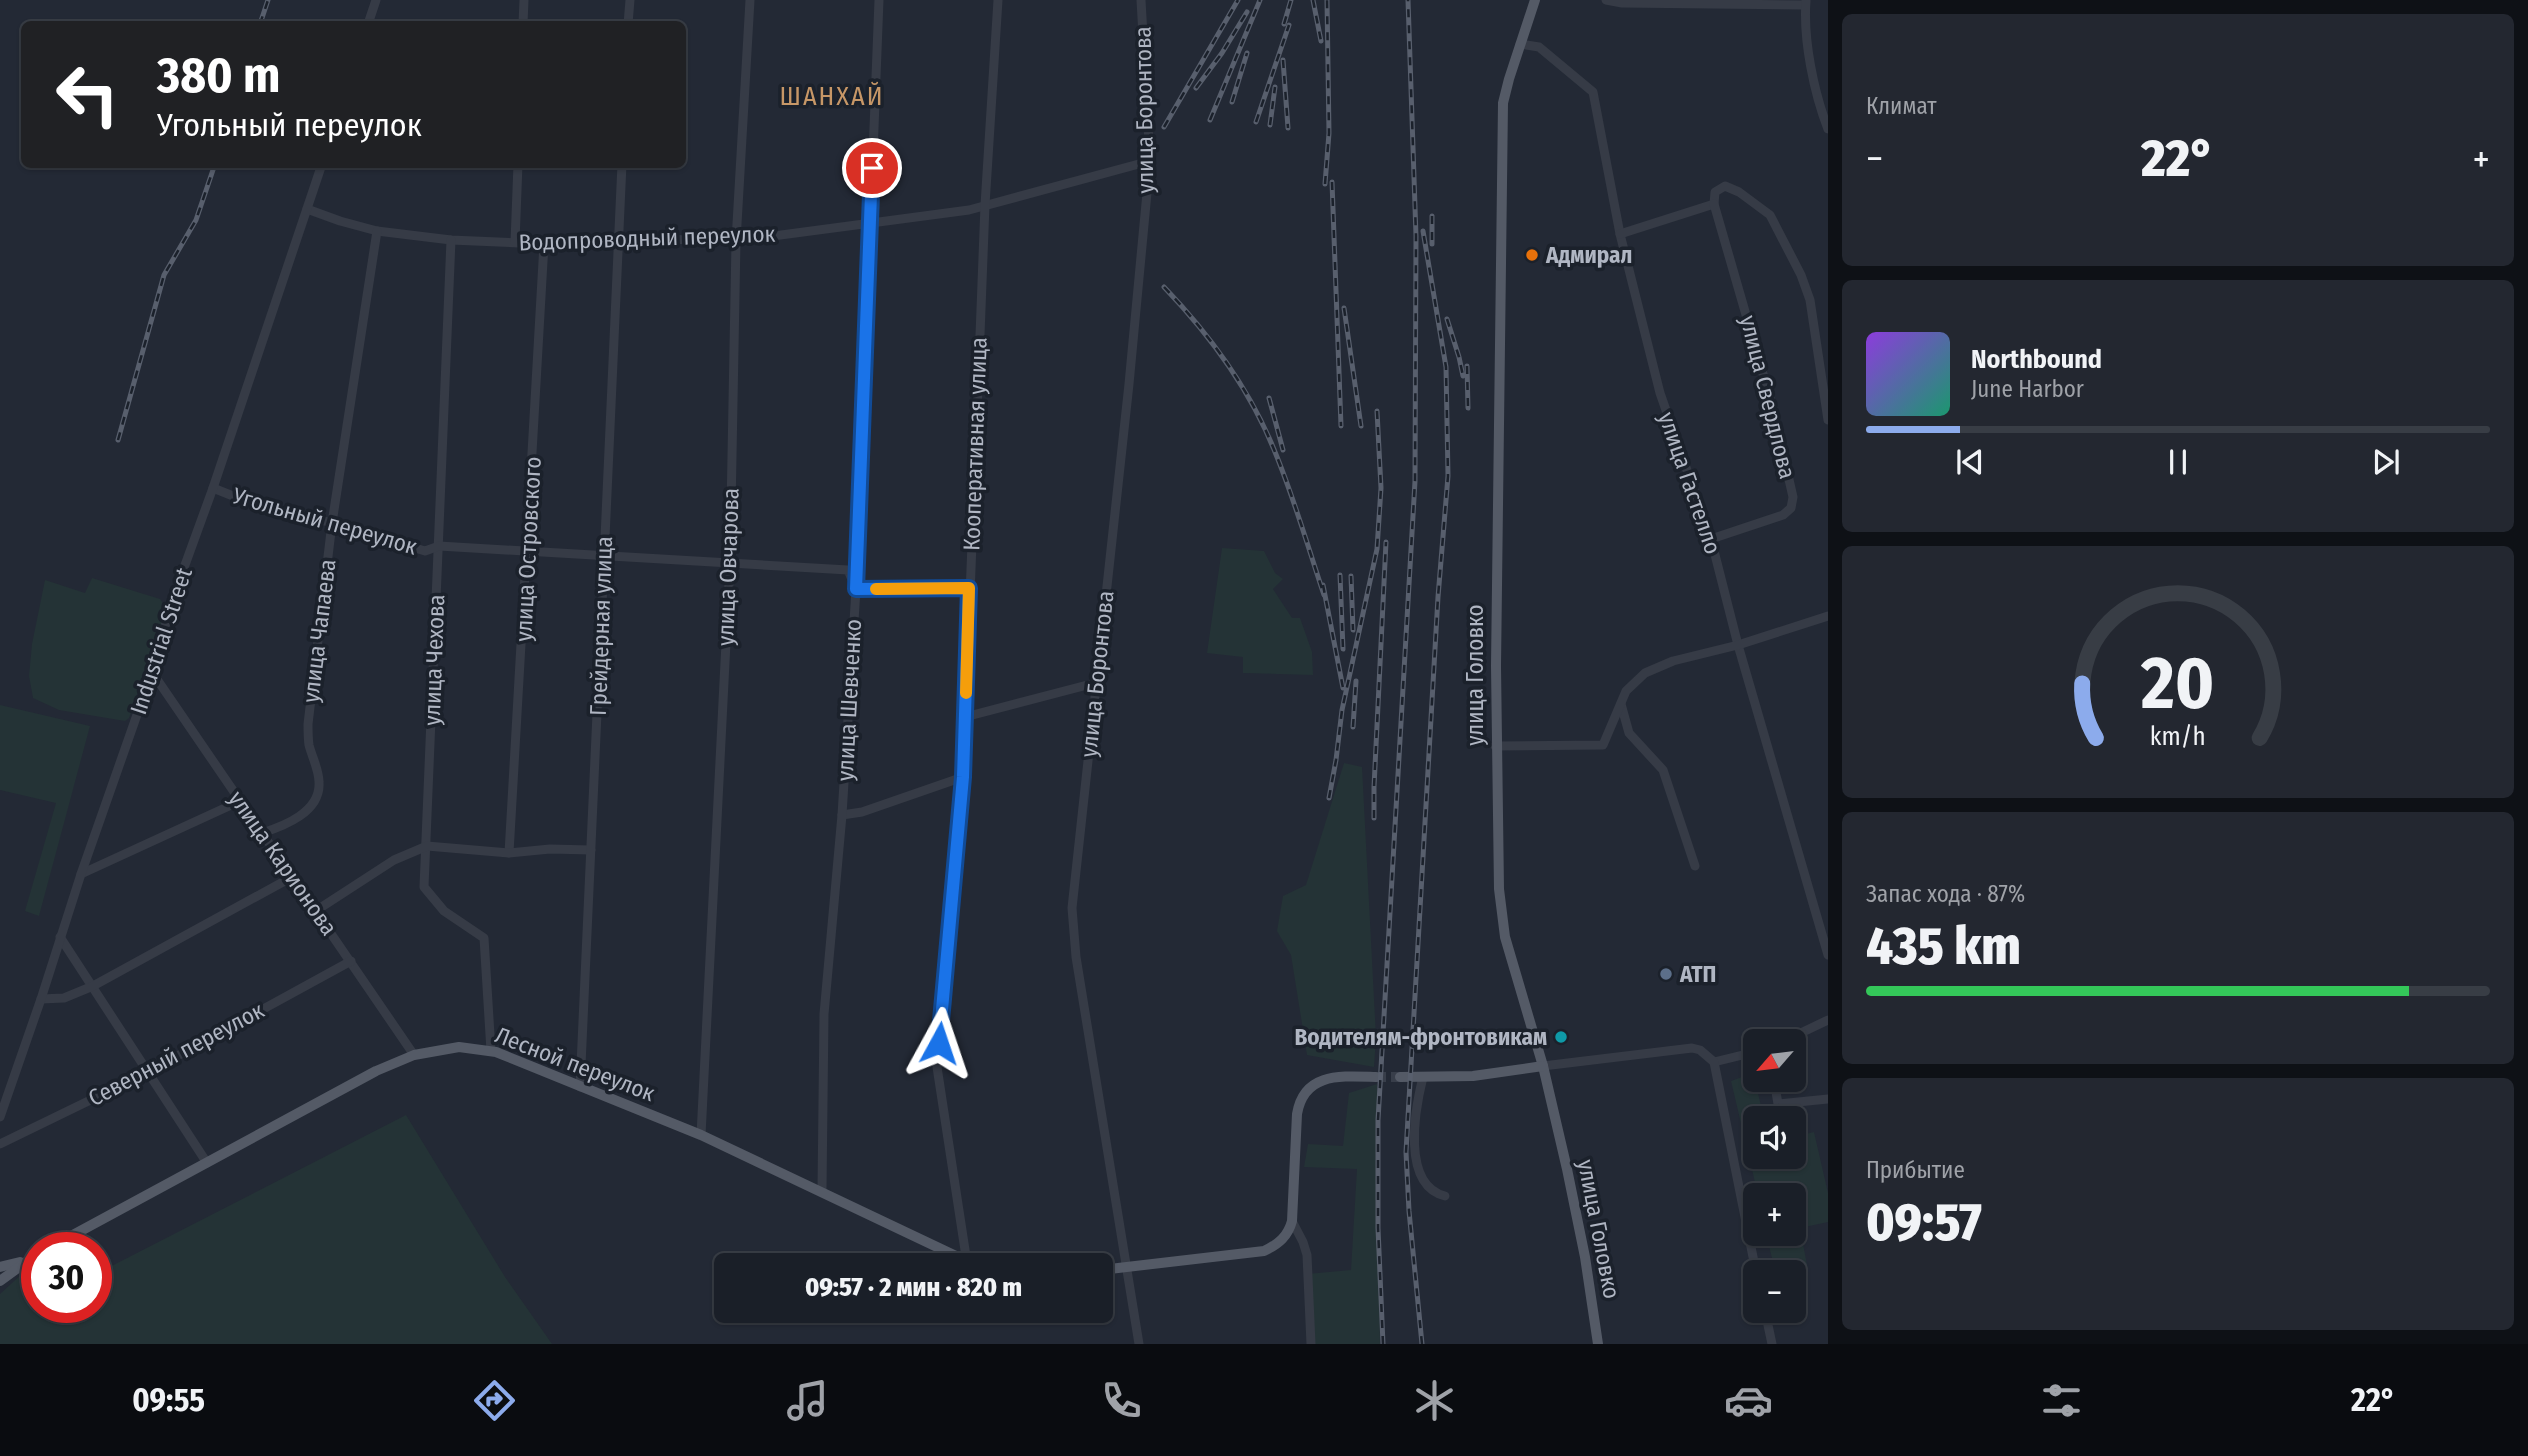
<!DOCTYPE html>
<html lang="ru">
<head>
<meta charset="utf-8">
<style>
  :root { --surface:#1a1f28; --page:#232730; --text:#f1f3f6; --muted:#9fa2a8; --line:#383d45; --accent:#8cabec }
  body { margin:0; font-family:"Fira Sans Condensed",sans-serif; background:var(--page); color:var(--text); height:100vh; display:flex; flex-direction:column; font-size:26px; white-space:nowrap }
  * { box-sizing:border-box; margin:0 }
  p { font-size:23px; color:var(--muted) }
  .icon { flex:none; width:38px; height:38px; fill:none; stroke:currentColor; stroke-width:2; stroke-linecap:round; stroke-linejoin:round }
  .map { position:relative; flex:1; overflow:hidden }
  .drawer { display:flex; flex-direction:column; gap:14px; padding:14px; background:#0e1116; width:700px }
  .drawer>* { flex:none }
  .banner { position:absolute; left:21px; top:21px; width:665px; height:147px; border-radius:10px; box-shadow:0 2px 5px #0004,0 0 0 2px var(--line); background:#202124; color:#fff; overflow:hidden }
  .needle { width:46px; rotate:242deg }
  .fabs { position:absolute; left:1743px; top:1029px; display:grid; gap:14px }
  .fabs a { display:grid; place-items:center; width:63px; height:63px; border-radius:10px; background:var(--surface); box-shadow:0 2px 5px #0004,0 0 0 2px var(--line); font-size:35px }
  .speed { position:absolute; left:21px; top:1232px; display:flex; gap:14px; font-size:35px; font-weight:700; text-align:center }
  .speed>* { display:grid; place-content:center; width:91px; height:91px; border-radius:50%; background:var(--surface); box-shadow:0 2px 5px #0004,0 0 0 2px var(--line); line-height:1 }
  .speed .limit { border:10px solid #d22; background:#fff; color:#111 }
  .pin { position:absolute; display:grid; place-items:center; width:60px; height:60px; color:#fff; margin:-30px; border:4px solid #fff; border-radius:50%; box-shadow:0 2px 7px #0007 }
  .me { position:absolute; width:77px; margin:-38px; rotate:5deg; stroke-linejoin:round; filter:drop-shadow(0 0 5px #0008) }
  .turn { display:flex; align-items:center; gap:24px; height:147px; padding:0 21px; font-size:32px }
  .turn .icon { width:91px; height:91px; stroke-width:2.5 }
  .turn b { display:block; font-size:49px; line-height:60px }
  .big { font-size:52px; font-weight:800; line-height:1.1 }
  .drawer .widget { flex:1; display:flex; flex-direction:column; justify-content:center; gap:10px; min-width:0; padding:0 24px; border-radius:10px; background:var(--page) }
  .drawer .dial { align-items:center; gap:0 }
  .dial svg { height:182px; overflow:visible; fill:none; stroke:var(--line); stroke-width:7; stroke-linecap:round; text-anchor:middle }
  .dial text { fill:var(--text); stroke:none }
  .song { display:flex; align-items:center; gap:21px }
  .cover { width:84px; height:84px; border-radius:10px; background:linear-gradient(135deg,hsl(270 70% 55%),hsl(160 70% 35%)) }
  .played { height:7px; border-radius:4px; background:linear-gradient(90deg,var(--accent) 15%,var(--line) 15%) }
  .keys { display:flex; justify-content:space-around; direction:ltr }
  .heat { display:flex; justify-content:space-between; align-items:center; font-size:38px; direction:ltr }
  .charge { height:10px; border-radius:5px; background:linear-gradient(90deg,#34c759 87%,var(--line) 0) }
  .trip { position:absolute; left:714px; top:1253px; width:399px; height:70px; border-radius:10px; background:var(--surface); box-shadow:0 2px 5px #0004,0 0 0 2px var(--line); font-weight:800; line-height:70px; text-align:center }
  .tab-bar { display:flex; height:112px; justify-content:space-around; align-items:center; background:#0a0c10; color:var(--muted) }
  .tab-bar .icon { width:49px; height:49px }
  .tab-bar .on { color:var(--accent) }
  .tab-bar b { font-size:32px; color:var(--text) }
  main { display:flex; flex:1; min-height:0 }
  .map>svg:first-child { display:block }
  .green { fill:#243336 }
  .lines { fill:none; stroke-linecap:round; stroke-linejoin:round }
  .major-tunnel { stroke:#383e4a; stroke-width:10; stroke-dasharray:10 5; stroke-linecap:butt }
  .minor { stroke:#363b46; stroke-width:9 }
  .major { stroke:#545a66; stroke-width:10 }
  .rail-casing { stroke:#585f6d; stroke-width:5 }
  .rail { stroke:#1b212b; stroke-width:2.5; stroke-dasharray:8; stroke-linecap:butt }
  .route-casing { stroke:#114b97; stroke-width:18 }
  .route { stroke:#1a73e8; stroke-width:12 }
  .slow { stroke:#f59e0b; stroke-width:12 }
  .food-dot { fill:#e8710a; stroke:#1b212b; stroke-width:2.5 }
  .service-dot { fill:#5c6f8a; stroke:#1b212b; stroke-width:2.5 }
  .culture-dot { fill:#0f9aa8; stroke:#1b212b; stroke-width:2.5 }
  .labels { text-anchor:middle; stroke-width:7; stroke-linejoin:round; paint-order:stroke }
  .street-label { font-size:23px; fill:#b0b6c3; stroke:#1b212b }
  .poi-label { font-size:23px; font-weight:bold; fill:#b0b6c3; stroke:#1b212b; text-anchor:start }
  .quarter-label { font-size:26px; letter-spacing:2px; fill:#c79767; stroke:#1b212b }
</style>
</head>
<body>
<main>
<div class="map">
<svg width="1828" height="1344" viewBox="0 0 1828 1344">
  <rect width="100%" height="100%" fill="#232935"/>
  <g class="green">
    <path d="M 1222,548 L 1264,551 L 1275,573 L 1283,579 L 1273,589 L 1292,618 L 1300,618 L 1312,652 L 1313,675 L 1243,673 L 1243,657 L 1207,653 Z"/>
    <path d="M 92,578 L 160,599 L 164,605 L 165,613 L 129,718 L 125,721 L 59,710 L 33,698 L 29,676 L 32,644 L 45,580 L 85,593 Z"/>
    <path d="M 0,705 L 90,726 L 39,916 L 25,911 L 56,803 L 0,790 Z"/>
    <path d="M 1344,763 L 1362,767 L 1376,1037 L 1374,1067 L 1307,1055 L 1291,955 L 1277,931 L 1283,896 L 1306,885 Z"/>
    <path d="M 1753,1073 L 1764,1118 L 1755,1118 L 1755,1157 L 1794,1157 L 1794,1137 L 1814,1132 L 1828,1193 L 1828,1222 L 1800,1228 L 1807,1265 L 1775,1270 L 1766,1234 L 1794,1234 L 1794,1195 L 1758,1195 L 1731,1081 Z"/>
    <path d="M 1377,1084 L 1380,1344 L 1311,1344 L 1307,1274 L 1351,1270 L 1357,1169 L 1304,1167 L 1308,1144 L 1343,1146 L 1349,1093 Z"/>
    <path d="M 406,1115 L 505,1277 L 552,1344 L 0,1344 L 0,1294 L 24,1272 L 37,1270 L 37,1307 L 96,1307 L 96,1274 Z"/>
  </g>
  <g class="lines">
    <path class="major-tunnel" d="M 1376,1077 L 1400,1077"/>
    <g class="minor">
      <path d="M 1606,0 L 1622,3 L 1805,5"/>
      <path d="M 1806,1 C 1803,40 1814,93 1828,129"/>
      <path d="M 368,24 L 376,0"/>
      <path d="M 523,24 L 524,0"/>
      <path d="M 628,24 L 630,0"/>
      <path d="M 1520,44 L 1539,47 L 1593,92 L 1620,234 L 1660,393 L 1711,539 L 1738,645 L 1828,955"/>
      <path d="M 307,209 L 340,221 L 377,231 L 451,240 L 544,244 L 618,238 L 736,241 L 969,210 L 1150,161"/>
      <path d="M 1620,234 L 1714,204 L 1715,192 L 1725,186 L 1739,192 L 1770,215 L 1801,275 L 1810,300 L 1828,420"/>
      <path d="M 451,240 L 424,887 L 444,911 L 484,938 L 491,1051"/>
      <path d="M 515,242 L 518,164"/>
      <path d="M 213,488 L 243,500 L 332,523 L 425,551 L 439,546 L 848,570 L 856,589 L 969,588"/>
      <path d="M 1711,539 L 1783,515 L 1791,508 L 1793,497 L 1772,405 L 1714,204"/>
      <path d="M 152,672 L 414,1055"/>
      <path d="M 1621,704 L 1629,733 L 1663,770 L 1695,866"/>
      <path d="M 965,717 L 1095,683"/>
      <path d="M 1495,746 L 1603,745 L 1626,691 L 1645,673 L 1673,661 L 1738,645 L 1828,616"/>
      <path d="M 842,815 L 862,812 L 963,777"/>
      <path d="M 262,833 C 284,826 321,812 319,782 C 319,770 312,757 309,745 C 308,738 308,731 308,724 L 332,523 L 377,231"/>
      <path d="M 509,853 L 544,244"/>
      <path d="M 81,874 L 240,801"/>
      <path d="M 317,910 L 394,860 L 427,846 L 509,853 L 550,849 L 591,850"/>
      <path d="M 60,937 L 207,1163"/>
      <path d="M 41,999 L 64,998 L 93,986 L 292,877"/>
      <path d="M 1784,1041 L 1828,1020"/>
      <path d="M 1714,1062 L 1755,1052"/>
      <path d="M 1543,1066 L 1692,1048 L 1700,1050 L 1714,1062 L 1756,1272"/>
      <path d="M 1423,1077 C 1415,1109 1401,1185 1445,1196"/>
      <path d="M 1774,1080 L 1778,1104 L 1828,1099"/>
      <path d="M 580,1087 L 622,164"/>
      <path d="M 0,1117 L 41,999 L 81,874 L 152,672 L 173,598 L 213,488 L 322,164"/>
      <path d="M 701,1135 L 730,564 L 736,241 L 750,0"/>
      <path d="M 0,1144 L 148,1072 L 351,961"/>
      <path d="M 822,1190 L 824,1014 L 842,815 L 856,589 L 879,0"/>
      <path d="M 1292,1221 L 1303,1242 L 1307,1255 L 1311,1344"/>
      <path d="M 967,1263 L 937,1067 L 963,777 L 985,205 L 998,0"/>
      <path d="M 1765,1311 L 1772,1344"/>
      <path d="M 1139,1344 L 1076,957 L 1072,908 L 1129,384 L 1150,161 L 1141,0"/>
    </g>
    <g class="major">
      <path d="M 1535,0 L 1509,79 L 1503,103 L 1496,666 L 1499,889 L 1505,937 L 1543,1066 L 1567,1169 L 1585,1257 L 1598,1344"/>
      <path d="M 1400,1077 L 1473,1076 L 1543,1066"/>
      <path d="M 49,1248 L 376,1071 L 414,1055 L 459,1047 L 496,1052 L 701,1135 L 975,1265"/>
      <path d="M 0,1267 L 20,1262"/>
      <path d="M 1101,1270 L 1264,1251 C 1279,1244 1288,1236 1292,1221 L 1297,1114 C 1304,1072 1341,1076 1376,1077"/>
      <path d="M 0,1281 L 37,1254"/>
    </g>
    <g class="rail-casing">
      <g id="rail">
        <path d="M 1313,0 L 1321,41"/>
        <path d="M 260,24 L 268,0"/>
        <path d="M 1284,24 L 1291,0"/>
        <path d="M 1283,60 L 1288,128"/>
        <path d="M 1196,88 L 1222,53 L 1247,12"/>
        <path d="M 1232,102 L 1247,53"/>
        <path d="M 1210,120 L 1260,0"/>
        <path d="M 1256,122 L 1289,25"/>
        <path d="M 1270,125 L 1275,87"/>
        <path d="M 1164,127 L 1238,0"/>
        <path d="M 1332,182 L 1341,426"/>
        <path d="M 1325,184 L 1329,133 L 1327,0"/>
        <path d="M 1432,216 L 1432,244"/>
        <path d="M 1164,287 C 1210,335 1250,389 1275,452 C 1294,498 1308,547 1324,595"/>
        <path d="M 1344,308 L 1361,426"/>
        <path d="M 1447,319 L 1459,357 L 1463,376"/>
        <path d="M 1467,366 L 1468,408"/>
        <path d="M 1269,398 L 1283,450"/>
        <path d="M 118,440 L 164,275 L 196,220 L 215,164"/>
        <path d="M 1340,575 L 1343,649"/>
        <path d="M 1351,576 L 1353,630"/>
        <path d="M 1323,585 L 1343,688"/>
        <path d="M 1353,727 L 1356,681"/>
        <path d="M 1329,798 L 1336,760 L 1342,710 L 1377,549 L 1381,488 L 1377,411"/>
        <path d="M 1374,818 L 1374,787 L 1386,542"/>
        <path d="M 1383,1344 L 1378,1228 L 1378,1120 L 1415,481 L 1416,236 L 1408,0"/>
        <path d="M 1422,1344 L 1409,1211 L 1406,1152 L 1438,597 L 1448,476 L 1446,367 L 1423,231"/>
      </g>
    </g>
    <use href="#rail" class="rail"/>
  </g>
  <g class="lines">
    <g class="route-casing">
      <path id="route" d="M 872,168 L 856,589 L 969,588 L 963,777 L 939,1043"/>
    </g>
    <use href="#route" class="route"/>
    <path class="slow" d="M 876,589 L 969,588 L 966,693"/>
  </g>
  <circle class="food-dot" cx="1532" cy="255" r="7"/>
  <circle class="service-dot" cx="1666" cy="974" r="7"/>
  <circle class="culture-dot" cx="1561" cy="1037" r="7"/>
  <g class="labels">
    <g class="street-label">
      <text transform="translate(1144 110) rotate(-91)" y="8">улица Боронтова</text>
      <text transform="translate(647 238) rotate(-2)" y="8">Водопроводный переулок</text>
      <text transform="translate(1768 397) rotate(76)" y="8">улица Свердлова</text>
      <text transform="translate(975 444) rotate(-88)" y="8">Кооперативная улица</text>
      <text transform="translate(1690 483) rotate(71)" y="8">улица Гастелло</text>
      <text transform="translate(325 521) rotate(16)" y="8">Угольный переулок</text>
      <text transform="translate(528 549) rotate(-87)" y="8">улица Островского</text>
      <text transform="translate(728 567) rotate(-88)" y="8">улица Овчарова</text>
      <text transform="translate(601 626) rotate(-88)" y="8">Грейдерная улица</text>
      <text transform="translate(319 631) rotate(-83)" y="8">улица Чапаева</text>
      <text transform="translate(161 641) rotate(-72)" y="8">Industrial Street</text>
      <text transform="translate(434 660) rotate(-88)" y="8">улица Чехова</text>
      <text transform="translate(1097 674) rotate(-84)" y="8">улица Боронтова</text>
      <text transform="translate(1475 675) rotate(-90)" y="8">улица Головко</text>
      <text transform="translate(849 700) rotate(-87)" y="8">улица Шевченко</text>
      <text transform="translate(283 863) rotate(55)" y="8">улица Карионова</text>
      <text transform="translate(176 1054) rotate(-28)" y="8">Северный переулок</text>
      <text transform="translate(575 1064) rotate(21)" y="8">Лесной переулок</text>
      <text transform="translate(1599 1229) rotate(79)" y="8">улица Головко</text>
    </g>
    <g class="poi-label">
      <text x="1546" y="263">Адмирал</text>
      <text x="1680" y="982">АТП</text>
      <text x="1547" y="1045" text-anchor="end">Водителям-фронтовикам</text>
    </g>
    <g class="quarter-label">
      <text x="832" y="105">ШАНХАЙ</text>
    </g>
  </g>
</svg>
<div class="fabs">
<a><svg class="needle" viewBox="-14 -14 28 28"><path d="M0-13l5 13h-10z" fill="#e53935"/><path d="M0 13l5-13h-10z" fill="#9fa2a8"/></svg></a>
<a><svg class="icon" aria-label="sound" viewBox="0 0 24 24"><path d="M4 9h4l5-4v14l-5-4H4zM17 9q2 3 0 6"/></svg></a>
<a>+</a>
<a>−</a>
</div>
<div class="speed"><div class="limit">30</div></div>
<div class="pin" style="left:872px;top:168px;background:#d93025"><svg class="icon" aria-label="arrive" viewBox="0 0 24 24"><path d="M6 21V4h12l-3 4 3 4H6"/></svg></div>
<svg class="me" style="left:939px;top:1043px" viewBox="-20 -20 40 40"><path d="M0-17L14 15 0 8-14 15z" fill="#1a73e8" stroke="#fff" stroke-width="4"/></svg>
<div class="trip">09:57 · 2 мин · 820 m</div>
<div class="banner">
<div class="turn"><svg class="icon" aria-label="left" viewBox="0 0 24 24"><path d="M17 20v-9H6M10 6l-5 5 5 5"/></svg><div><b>380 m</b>Угольный переулок</div></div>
</div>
</div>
<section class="drawer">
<div class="widget"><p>Климат</p>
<div class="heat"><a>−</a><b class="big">22°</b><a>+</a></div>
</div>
<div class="widget">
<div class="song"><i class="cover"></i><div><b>Northbound</b><p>June Harbor</p></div></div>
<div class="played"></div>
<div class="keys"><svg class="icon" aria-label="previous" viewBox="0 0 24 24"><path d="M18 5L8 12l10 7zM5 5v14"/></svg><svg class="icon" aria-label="pause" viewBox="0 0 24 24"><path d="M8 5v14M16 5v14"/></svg><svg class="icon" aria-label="next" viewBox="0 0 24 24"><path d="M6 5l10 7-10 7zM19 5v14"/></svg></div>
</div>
<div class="widget dial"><svg viewBox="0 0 100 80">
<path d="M14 69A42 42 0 1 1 86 69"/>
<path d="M14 69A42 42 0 0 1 8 45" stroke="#8cabec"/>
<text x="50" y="56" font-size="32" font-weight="700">20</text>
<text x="50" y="72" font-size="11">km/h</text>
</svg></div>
<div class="widget"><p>Запас хода · 87%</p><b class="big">435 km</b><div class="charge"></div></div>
<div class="widget"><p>Прибытие</p><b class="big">09:57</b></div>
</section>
</main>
<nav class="tab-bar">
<b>09:55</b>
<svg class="icon on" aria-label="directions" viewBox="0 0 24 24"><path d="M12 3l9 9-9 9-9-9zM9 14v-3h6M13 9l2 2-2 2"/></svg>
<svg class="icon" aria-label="music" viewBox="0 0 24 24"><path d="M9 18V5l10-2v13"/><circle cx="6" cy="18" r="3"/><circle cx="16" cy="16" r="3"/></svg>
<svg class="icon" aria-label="phone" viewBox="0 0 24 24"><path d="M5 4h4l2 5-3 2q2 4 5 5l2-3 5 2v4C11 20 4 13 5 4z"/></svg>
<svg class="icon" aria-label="climate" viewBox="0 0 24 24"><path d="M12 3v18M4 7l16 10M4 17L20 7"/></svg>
<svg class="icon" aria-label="car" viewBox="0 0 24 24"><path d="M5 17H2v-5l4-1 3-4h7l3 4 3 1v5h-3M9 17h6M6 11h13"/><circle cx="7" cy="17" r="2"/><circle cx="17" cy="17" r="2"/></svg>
<svg class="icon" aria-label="filters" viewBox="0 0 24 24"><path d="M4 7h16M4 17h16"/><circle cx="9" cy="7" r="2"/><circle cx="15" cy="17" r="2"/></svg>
<b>22°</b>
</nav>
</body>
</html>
